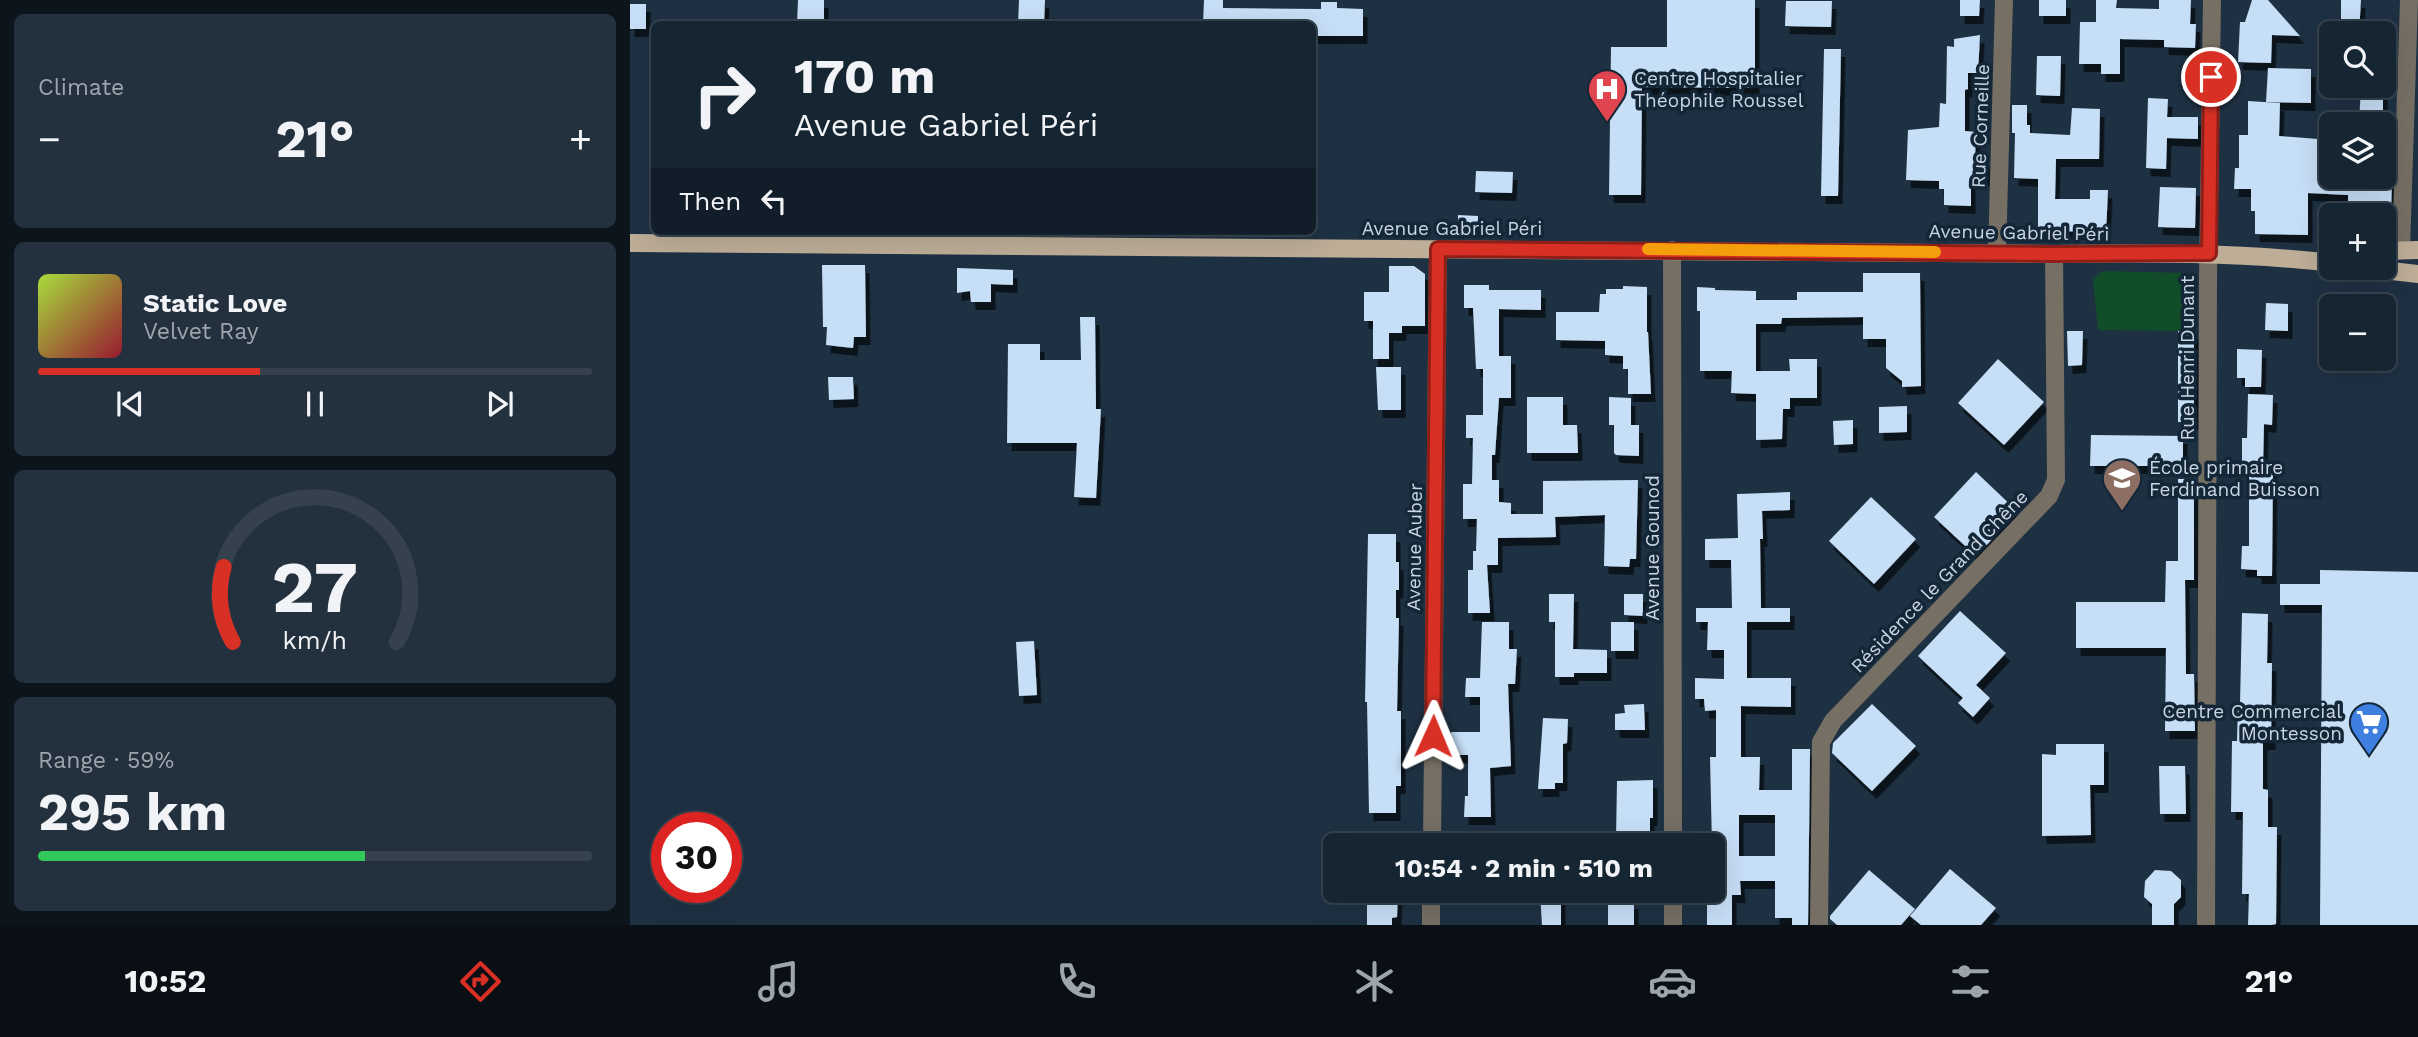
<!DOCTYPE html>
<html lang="en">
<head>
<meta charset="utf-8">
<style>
  :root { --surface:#162532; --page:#23313e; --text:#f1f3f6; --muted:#9ea5ac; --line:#35424d; --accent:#d93025 }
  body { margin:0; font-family:"Work Sans",sans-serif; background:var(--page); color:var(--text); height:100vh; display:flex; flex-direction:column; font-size:26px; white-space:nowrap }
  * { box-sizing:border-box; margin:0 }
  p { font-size:23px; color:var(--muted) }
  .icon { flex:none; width:38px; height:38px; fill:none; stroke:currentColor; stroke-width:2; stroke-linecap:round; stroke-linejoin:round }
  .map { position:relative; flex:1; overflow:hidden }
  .panel { display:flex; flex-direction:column; gap:14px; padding:14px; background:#0c141c; width:630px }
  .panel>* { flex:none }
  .hud { position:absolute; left:21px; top:21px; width:665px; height:214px; border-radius:10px; box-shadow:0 7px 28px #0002,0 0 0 2px var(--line); background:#162532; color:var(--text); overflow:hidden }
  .buttons { position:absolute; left:1689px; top:21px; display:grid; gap:14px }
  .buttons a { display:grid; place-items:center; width:77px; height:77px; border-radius:10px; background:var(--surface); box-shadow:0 7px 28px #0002,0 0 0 2px var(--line); font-size:35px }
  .speed { position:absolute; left:21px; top:812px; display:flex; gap:14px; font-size:35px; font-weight:700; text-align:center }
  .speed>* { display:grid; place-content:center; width:91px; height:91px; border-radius:50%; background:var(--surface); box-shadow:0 7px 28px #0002,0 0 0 2px var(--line); line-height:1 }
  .speed .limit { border:10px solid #d22; background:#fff; color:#111 }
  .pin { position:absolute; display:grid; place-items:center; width:60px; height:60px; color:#fff; margin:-30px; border:4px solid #fff; border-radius:50%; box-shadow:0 2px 7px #0007 }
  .me { position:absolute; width:77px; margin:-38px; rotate:1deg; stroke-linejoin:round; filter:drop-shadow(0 0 5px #0008) }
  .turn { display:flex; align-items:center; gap:24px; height:147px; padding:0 28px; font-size:32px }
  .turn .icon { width:91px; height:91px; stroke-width:2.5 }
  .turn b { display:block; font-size:49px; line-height:60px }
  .then { display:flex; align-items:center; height:66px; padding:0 28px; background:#0003; gap:14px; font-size:26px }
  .big { font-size:52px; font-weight:700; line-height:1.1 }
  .panel .card { flex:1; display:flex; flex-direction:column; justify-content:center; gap:10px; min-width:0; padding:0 24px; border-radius:10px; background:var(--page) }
  .panel .dial { align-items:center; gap:0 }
  .dial svg { height:182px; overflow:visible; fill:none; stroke:var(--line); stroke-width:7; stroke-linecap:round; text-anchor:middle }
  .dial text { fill:var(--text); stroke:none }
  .song { display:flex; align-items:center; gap:21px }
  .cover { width:84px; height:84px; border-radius:10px; background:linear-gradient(135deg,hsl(80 70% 55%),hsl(350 70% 35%)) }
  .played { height:7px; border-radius:4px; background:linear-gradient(90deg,var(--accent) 40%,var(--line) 40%) }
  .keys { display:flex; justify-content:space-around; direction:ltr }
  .heat { display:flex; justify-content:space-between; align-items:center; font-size:38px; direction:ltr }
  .charge { height:10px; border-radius:5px; background:linear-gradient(90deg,#34c759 59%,var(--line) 0) }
  .trip { position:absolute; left:693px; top:833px; width:402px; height:70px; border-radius:10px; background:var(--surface); box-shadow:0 7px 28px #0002,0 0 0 2px var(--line); font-weight:700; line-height:70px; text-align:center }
  .dock { display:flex; height:112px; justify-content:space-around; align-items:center; background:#090f14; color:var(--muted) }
  .dock .icon { width:49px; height:49px }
  .dock .current { color:var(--accent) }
  .dock b { font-size:32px; color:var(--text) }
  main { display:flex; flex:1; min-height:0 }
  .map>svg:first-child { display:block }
  .green { fill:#124d29 }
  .building { fill:#c6def6; fill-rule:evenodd; filter:url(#shadow) }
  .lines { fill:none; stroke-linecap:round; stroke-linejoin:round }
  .minor { stroke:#766f64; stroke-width:18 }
  .major { stroke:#beae98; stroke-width:18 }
  .route-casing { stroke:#8d1f18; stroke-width:18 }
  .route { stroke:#d93025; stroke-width:12 }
  .slow { stroke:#f59e0b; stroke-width:12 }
  .labels { text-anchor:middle; stroke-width:7; stroke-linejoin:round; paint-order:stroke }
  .poi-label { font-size:19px; fill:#c9d5e1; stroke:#142738; text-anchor:start }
  .street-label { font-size:19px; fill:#c9d5e1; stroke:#142738 }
</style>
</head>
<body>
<main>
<section class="panel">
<div class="card"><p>Climate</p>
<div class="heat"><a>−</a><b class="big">21°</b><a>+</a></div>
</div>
<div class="card">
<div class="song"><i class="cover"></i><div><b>Static Love</b><p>Velvet Ray</p></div></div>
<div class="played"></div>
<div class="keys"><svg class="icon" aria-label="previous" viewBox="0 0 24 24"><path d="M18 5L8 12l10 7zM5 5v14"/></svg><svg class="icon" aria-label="pause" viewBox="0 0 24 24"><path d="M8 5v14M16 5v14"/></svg><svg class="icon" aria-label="next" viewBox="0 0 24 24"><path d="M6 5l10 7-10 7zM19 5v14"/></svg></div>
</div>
<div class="card dial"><svg viewBox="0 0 100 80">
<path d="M14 69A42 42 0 1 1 86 69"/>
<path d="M14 69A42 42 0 0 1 10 36" stroke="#d93025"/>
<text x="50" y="56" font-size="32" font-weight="700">27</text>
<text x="50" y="72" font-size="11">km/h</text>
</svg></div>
<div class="card"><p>Range · 59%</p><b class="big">295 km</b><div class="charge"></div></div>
</section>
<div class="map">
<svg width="1788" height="925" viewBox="0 0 1788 925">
  <defs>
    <filter id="shadow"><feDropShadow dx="4.5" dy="8" stdDeviation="0" flood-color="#0009"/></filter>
  </defs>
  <rect width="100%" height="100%" fill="#1e3143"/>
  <path class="green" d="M 1472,271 L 1558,273 L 1566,283 L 1564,331 L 1468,330 L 1463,280 Z"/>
  <g class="building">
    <path d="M 168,0 L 194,0 L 194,24 L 167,24 Z"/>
    <path d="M 389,0 L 415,0 L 414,24 L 388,24 Z"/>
    <path d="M 574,0 L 593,0 L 593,8 L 691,9 L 691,2 L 707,2 L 707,8 L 733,9 L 733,36 L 682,36 L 682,24 L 573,24 Z"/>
    <path d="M 1037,0 L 1125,0 L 1125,88 L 1012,87 L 1011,195 L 979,195 L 981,47 L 1037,47 Z"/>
    <path d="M 1330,0 L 1350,0 L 1349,16 L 1330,16 Z"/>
    <rect x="1409" y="0" width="27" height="16"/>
    <path d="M 1466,0 L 1487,0 L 1486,8 L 1529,9 L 1529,0 L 1561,0 L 1560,24 L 1566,24 L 1565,48 L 1534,47 L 1534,40 L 1490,39 L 1490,74 L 1471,74 L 1471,64 L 1449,64 L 1450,22 L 1466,22 Z"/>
    <path d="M 1622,0 L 1638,0 L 1670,36 L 1642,35 L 1641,63 L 1608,62 L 1610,22 L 1615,22 Z"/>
    <path d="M 1711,0 L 1731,0 L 1729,33 L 1711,32 Z"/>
    <path d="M 1156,1 L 1202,1 L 1201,27 L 1155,26 Z"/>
    <rect x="0" y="4" width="16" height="25"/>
    <path d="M 1350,35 L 1348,73 L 1338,73 L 1338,89 L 1335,90 L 1335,131 L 1346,132 L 1345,159 L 1356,159 L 1355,178 L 1341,178 L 1341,206 L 1314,205 L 1314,189 L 1309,189 L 1309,181 L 1276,180 L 1278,130 L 1309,127 L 1310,103 L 1316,104 L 1317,46 L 1324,47 L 1324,39 Z"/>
    <path d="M 1194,49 L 1211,49 L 1208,196 L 1191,196 Z"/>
    <path d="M 1407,56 L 1431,56 L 1430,96 L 1406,95 Z"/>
    <path d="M 1638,68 L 1681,69 L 1681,103 L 1636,102 Z"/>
    <path d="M 1731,86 L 1753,86 L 1753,124 L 1729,124 Z"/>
    <path d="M 1518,98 L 1538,99 L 1537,117 L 1568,117 L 1568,139 L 1537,138 L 1536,169 L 1516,168 Z"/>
    <path d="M 1618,101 L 1650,103 L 1649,136 L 1701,140 L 1701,177 L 1762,177 L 1761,215 L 1718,215 L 1718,195 L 1678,193 L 1678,235 L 1625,234 L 1625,211 L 1621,211 L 1621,189 L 1604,189 L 1605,168 L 1609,168 L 1609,135 L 1618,135 Z"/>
    <path d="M 1382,105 L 1397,105 L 1397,125 L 1400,125 L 1400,133 L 1440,135 L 1442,108 L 1470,109 L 1469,159 L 1426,159 L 1425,199 L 1460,199 L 1460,190 L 1478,190 L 1476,233 L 1433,231 L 1433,234 L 1408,234 L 1408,179 L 1384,178 L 1385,133 L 1382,133 Z"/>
    <path d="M 846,171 L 883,172 L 882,193 L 845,192 Z"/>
    <path d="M 1530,187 L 1566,188 L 1565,228 L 1528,227 Z"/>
    <path d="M 828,215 L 848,216 L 848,230 L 828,229 Z"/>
    <path d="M 192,265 L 235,265 L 236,337 L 224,337 L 223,348 L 196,345 L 197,327 L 193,327 Z"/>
    <path d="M 759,266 L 784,266 L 795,274 L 795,326 L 772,326 L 772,333 L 759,333 L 759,359 L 743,359 L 743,321 L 734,321 L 734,292 L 759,292 Z"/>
    <path d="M 327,268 L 383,270 L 383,285 L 361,284 L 361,302 L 341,302 L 340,291 L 327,293 Z"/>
    <path d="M 1233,273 L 1290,273 L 1291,386 L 1272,387 L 1272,381 L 1256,368 L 1256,339 L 1233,339 L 1233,317 L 1152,318 L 1151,324 L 1126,324 L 1126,371 L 1160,371 L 1159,359 L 1187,359 L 1187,398 L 1160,398 L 1160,409 L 1153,409 L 1152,439 L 1126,440 L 1126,394 L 1101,393 L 1102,371 L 1070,371 L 1070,311 L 1067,311 L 1067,287 L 1085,288 L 1085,290 L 1126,291 L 1126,300 L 1167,300 L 1167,292 L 1233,292 Z"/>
    <path d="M 834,285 L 859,285 L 859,290 L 911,290 L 911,310 L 869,309 L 869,356 L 881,356 L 881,398 L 869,398 L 865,455 L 862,455 L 862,480 L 869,480 L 869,502 L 881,503 L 881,514 L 913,514 L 913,481 L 1008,480 L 1006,559 L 1000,559 L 999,567 L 974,566 L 975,515 L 925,517 L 926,537 L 868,538 L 868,565 L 857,565 L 860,613 L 838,613 L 838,570 L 843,570 L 843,551 L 846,551 L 847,519 L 833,519 L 833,484 L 842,484 L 843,438 L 836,438 L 836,415 L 853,415 L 853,369 L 846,369 L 843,308 L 834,308 Z"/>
    <path d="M 993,286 L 1017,287 L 1017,332 L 1018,332 L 1021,394 L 998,394 L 998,369 L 993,369 L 993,356 L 975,355 L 975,341 L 926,340 L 926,312 L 969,312 L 970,294 L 976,294 L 976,289 L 993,289 Z"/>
    <path d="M 1636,303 L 1658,304 L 1658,331 L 1635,330 Z"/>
    <path d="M 450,317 L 465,317 L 466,409 L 471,409 L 466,498 L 444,497 L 447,443 L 377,443 L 378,344 L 410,344 L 410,360 L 451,360 Z"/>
    <path d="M 1437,331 L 1453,331 L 1452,365 L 1438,366 Z"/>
    <rect x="1548" y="331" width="16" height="91"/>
    <path d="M 1607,349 L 1632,350 L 1631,387 L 1615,387 L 1615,378 L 1607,378 Z"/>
    <path d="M 1368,359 L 1414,402 L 1374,445 L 1328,403 Z"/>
    <path d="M 746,367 L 771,367 L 771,410 L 748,410 Z"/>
    <path d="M 198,377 L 223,377 L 224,399 L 199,400 Z"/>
    <path d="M 1618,394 L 1643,395 L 1642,425 L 1634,424 L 1633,467 L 1643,466 L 1642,576 L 1627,576 L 1627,570 L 1611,569 L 1612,546 L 1619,546 L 1619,475 L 1613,475 L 1612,466 L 1612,438 L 1617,438 Z"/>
    <path d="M 897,397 L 933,397 L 933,425 L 947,425 L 948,453 L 897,453 Z"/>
    <path d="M 979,397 L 1001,398 L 1001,425 L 1009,425 L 1009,456 L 986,455 L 984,453 L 984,425 L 979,425 Z"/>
    <path d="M 1277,406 L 1277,432 L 1249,433 L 1249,407 Z"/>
    <path d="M 1223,420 L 1223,444 L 1204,445 L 1203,421 Z"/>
    <path d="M 1461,435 L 1553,436 L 1553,466 L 1460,466 Z"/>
    <path d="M 1346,472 L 1388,512 L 1346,556 L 1304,517 Z"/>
    <path d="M 1548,479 L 1564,479 L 1564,580 L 1555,580 L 1556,674 L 1564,674 L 1565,731 L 1535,731 L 1536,648 L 1446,648 L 1446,602 L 1535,602 L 1536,561 L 1548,561 Z"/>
    <path d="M 1160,492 L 1160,510 L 1132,511 L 1133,539 L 1130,539 L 1131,608 L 1160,608 L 1160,622 L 1117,622 L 1117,678 L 1161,678 L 1161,707 L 1111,706 L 1111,757 L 1130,757 L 1129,790 L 1162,790 L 1162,749 L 1180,749 L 1178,925 L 1162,925 L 1162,918 L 1145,918 L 1145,881 L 1110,881 L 1111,895 L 1102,895 L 1102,925 L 1077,925 L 1077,902 L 1081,902 L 1081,891 L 1083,891 L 1080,757 L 1086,757 L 1086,710 L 1075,711 L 1074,699 L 1065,699 L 1065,678 L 1094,679 L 1094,650 L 1077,650 L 1078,622 L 1066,622 L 1066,608 L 1102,608 L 1101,560 L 1075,560 L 1075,539 L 1108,538 L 1107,494 ZM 1109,815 L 1145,815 L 1145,856 L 1109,856 Z"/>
    <path d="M 1241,497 L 1286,539 L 1244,584 L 1199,541 Z"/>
    <path d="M 738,534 L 766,534 L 766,562 L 769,562 L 769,590 L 766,590 L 766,618 L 769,618 L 767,711 L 771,711 L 771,786 L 766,786 L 766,813 L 739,813 L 737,702 L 735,702 Z"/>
    <path d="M 1690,570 L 1788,572 L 1788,925 L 1690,925 L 1692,605 L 1650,605 L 1650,584 L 1690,584 Z"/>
    <path d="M 919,594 L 944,594 L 943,649 L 977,650 L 977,673 L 944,673 L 944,677 L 925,677 L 925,622 L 919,622 Z"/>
    <path d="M 994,594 L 1013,594 L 1013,616 L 994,615 Z"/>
    <path d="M 1330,611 L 1376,653 L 1346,685 L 1360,698 L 1343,717 L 1328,703 L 1333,698 L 1288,656 Z"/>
    <path d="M 1612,613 L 1638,614 L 1637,663 L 1642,663 L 1641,742 L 1633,742 L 1633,789 L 1638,790 L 1638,827 L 1647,827 L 1646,924 L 1641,925 L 1618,925 L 1619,894 L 1612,894 L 1613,812 L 1601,812 L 1602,741 L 1607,741 L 1608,704 L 1610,704 Z"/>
    <path d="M 852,622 L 879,622 L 879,649 L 887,649 L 885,684 L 878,684 L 881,766 L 860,768 L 861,817 L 834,817 L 835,796 L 838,796 L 838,755 L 821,755 L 821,732 L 850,732 L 850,697 L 835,697 L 836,678 L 850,678 Z"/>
    <rect x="981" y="622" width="23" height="29"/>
    <path d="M 404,641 L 407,695 L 389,696 L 386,642 Z"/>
    <path d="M 1014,704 L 1015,730 L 985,730 L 985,714 L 995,713 L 994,705 Z"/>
    <path d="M 1242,704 L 1286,746 L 1242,791 L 1202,753 L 1203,743 Z"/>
    <path d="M 913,718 L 938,719 L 937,743 L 933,744 L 933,783 L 925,783 L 925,789 L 908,789 Z"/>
    <path d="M 1426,744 L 1474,744 L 1474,785 L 1460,785 L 1461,835 L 1412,836 L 1412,754 L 1426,755 Z"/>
    <path d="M 1529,766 L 1555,766 L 1556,814 L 1530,814 Z"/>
    <path d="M 1023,780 L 1023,818 L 1020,818 L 1020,841 L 986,840 L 987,781 Z"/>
    <path d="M 1320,869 L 1366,908 L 1351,925 L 1291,925 L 1280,916 Z"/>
    <path d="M 1239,870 L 1285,909 L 1271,925 L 1207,925 L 1200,919 L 1200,916 Z"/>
    <path d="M 1525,870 L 1541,871 L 1551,880 L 1551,897 L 1544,904 L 1544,925 L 1522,925 L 1522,904 L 1514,897 L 1515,881 Z"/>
    <path d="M 742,891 L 768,891 L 767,917 L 762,918 L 762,925 L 737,925 L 737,898 L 742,898 Z"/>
    <path d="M 917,891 L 931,891 L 931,925 L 912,925 L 910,893 L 917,893 Z"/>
    <rect x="978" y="901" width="26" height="24"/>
  </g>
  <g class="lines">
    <g class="minor">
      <path d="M 1042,250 L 1043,845"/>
      <path d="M 1771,250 L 1779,0"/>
      <path d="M 1367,253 L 1374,0"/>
      <path d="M 802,845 L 808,249"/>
      <path d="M 801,925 L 801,891"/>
      <path d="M 1043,925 L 1043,891"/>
      <path d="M 1189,925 L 1191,742 L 1203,721 L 1419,496 L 1426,480 L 1424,254"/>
      <path d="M 1576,925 L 1578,278 L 1582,0"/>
    </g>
    <g class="major">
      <path d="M 0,243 L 1424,254 C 1517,253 1609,252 1701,263"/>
      <path d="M 1754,251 L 1788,250"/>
      <path d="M 1736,268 L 1788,274"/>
    </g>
  </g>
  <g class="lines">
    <g class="route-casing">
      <path id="route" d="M 803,736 L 808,249 L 1424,254 L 1579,253 L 1581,77"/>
    </g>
    <use href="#route" class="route"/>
    <path class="slow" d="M 1018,249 L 1305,252"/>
  </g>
  <defs>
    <g id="hospital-pin" transform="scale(2.0125)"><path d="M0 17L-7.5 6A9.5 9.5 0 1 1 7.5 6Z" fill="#e0444e" stroke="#142738"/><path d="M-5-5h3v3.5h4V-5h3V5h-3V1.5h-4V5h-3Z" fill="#fff"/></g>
    <g id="school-pin" transform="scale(2.0125)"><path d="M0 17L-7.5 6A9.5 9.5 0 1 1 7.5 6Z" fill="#8d6e63" stroke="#142738"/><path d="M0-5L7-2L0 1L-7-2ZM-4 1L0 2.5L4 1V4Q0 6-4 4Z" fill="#fff"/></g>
    <g id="supermarket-pin" transform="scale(2.0125)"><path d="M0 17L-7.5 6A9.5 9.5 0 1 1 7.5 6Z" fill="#3f7fe0" stroke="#142738"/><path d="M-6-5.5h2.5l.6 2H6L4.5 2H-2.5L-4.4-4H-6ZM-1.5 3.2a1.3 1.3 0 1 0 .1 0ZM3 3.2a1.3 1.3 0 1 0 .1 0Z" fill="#fff"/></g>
  </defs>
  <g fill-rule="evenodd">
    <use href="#hospital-pin" x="977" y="89"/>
    <use href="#school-pin" x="1492" y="478"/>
    <use href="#supermarket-pin" x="1739" y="722"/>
  </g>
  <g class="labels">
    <g class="poi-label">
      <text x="1004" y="85">Centre Hospitalier<tspan x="1004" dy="22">Théophile Roussel</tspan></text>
      <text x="1519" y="474">École primaire<tspan x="1519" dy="22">Ferdinand Buisson</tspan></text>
      <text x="1712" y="718" text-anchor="end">Centre Commercial<tspan x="1712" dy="22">Montesson</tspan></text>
    </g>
    <g class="street-label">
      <text transform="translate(1350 126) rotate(-88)" y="7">Rue Corneille</text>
      <text x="822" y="235">Avenue Gabriel Péri</text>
      <text transform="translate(1389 232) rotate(1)" y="7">Avenue Gabriel Péri</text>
      <text transform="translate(1557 358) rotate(-90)" y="7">Rue Henri Dunant</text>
      <text transform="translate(784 547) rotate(-89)" y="7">Avenue Auber</text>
      <text transform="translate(1022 548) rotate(-90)" y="7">Avenue Gounod</text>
      <text transform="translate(1309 581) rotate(-46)" y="7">Résidence le Grand Chêne</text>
    </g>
  </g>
</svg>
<div class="buttons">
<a><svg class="icon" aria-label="search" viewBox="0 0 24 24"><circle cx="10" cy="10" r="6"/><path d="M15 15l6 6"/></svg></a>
<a><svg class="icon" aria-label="layers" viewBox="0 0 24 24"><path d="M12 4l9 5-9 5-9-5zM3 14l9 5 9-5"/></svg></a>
<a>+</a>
<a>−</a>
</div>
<div class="speed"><div class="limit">30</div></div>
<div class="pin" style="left:1581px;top:77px;background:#d93025"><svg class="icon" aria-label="arrive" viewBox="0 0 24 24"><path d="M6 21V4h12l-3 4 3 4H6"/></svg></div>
<svg class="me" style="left:803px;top:736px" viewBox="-20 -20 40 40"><path d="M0-17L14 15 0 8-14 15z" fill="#d93025" stroke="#fff" stroke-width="4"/></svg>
<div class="trip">10:54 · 2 min · 510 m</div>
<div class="hud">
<div class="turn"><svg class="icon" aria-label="right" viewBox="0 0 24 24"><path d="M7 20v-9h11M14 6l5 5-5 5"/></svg><div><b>170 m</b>Avenue Gabriel Péri</div></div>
<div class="then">Then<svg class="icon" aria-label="left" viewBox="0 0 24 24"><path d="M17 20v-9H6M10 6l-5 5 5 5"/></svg></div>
</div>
</div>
</main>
<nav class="dock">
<b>10:52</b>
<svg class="icon current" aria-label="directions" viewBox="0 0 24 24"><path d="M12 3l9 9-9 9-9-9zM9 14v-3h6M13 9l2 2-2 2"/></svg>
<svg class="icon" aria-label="music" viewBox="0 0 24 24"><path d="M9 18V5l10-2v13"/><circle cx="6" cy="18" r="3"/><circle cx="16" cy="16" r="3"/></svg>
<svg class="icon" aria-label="phone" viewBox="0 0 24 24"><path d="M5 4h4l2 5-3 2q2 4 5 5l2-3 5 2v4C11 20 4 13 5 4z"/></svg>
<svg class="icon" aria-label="climate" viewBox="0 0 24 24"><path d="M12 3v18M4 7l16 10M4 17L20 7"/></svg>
<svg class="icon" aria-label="car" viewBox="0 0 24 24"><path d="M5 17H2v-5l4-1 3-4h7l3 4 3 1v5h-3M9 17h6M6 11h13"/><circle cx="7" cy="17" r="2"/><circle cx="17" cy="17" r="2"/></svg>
<svg class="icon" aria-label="filters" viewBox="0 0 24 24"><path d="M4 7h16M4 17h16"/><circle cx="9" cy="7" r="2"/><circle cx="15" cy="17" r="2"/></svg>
<b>21°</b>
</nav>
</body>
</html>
